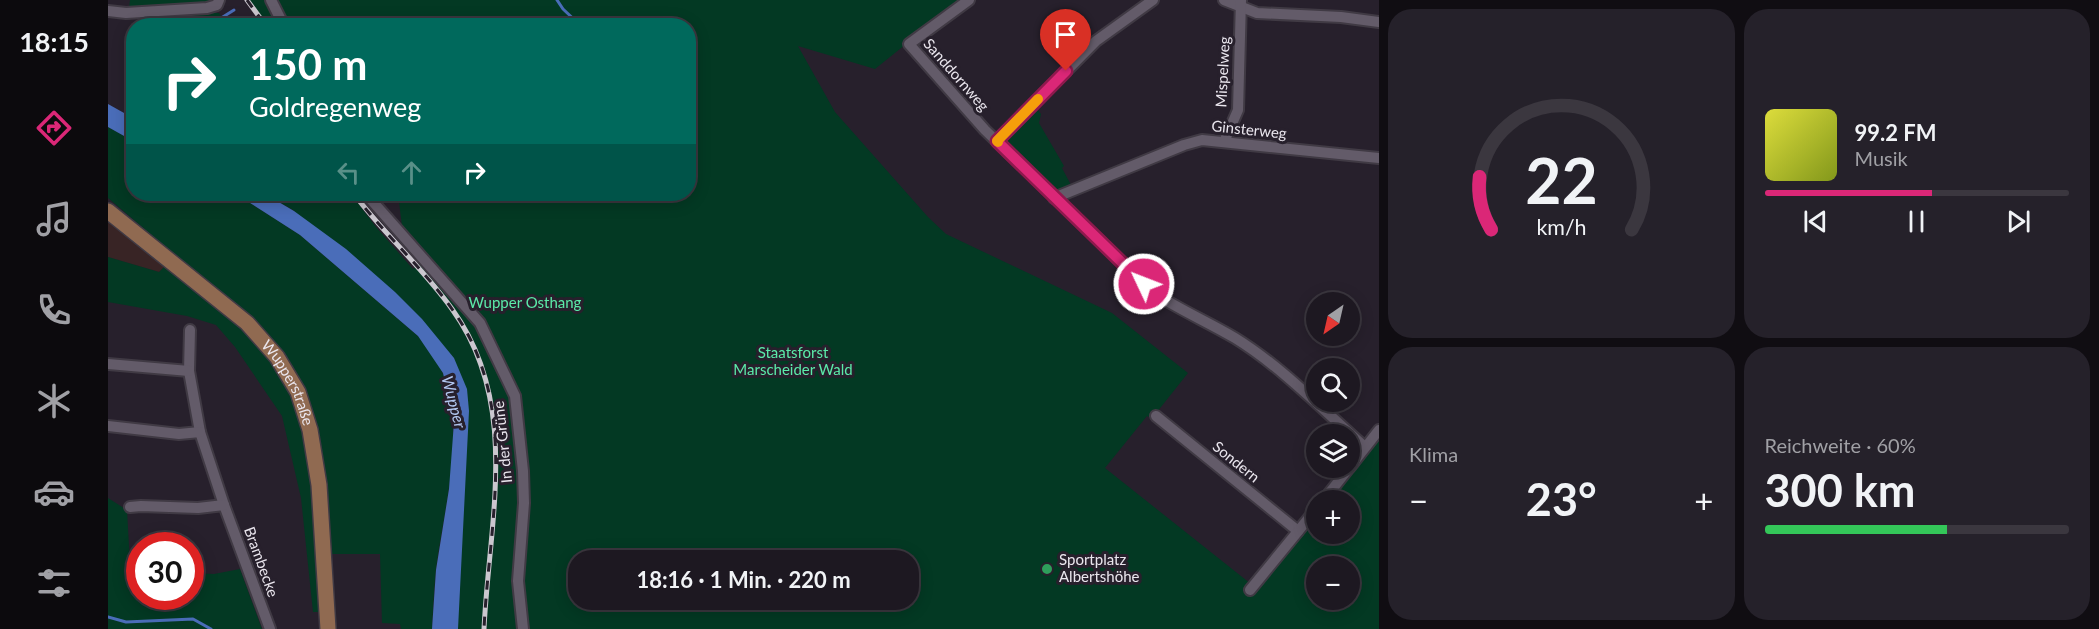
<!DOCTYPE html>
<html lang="de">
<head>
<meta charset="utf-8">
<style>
  :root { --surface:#1d1821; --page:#25212a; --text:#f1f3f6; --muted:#a0a0a5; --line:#3b373f; --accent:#db2777 }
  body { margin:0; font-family:Lato,sans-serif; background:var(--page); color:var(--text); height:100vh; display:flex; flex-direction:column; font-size:22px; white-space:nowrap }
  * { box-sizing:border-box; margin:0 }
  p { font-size:20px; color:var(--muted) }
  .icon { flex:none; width:33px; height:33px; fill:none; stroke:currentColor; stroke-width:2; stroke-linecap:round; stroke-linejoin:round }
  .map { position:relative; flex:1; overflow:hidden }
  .panel { display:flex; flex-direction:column; gap:9px; padding:9px; background:#100d12; width:720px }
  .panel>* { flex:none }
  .banner { position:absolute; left:18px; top:18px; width:570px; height:183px; border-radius:24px; box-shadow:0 3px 15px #0003,0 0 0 2px var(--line); background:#00695c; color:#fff; overflow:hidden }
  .needle { width:39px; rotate:214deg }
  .buttons { position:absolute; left:1198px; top:292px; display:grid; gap:12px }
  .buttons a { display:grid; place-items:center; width:54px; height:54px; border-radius:50%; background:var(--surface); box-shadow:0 3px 15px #0003,0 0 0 2px var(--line); font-size:30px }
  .speed { position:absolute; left:18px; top:532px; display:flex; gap:12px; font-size:30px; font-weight:700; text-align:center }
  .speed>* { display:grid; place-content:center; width:78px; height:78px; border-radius:50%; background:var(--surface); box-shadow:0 3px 15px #0003,0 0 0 2px var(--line); line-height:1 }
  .speed .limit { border:9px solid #d22; background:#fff; color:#111 }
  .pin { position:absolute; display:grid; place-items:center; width:51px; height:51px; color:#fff; margin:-62px -26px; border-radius:50% 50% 50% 0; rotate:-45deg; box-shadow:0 0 6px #0007 }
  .pin .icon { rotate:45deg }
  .me { position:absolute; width:66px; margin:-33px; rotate:313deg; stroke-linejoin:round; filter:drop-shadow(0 0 4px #0008) }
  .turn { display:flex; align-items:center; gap:21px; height:126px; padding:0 24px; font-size:27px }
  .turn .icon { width:78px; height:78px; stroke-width:2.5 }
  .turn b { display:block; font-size:42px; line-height:51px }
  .lanes { display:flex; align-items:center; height:57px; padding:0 24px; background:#0003; justify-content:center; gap:30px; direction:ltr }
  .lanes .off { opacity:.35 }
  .big { font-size:45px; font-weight:700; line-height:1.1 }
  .panel .tile { flex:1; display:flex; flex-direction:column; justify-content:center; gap:9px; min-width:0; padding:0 21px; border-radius:24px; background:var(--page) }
  .panel .dial { align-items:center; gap:0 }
  .dial svg { height:156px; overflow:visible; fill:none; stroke:var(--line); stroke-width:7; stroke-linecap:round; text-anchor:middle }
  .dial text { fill:var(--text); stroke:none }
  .song { display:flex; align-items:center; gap:18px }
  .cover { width:72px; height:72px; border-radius:9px; background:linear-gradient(135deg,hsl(60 70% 55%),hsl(70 70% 35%)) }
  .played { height:6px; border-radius:3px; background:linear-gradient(90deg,var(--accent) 55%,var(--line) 55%) }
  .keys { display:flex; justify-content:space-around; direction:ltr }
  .heat { display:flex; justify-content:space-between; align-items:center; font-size:33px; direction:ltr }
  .charge { height:9px; border-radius:4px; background:linear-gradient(90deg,#34c759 60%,var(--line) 0) }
  .panel .tiles { flex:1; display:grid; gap:9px; grid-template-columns:repeat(2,1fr) }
  .trip { position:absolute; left:460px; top:550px; width:351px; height:60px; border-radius:24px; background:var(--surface); box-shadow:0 3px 15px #0003,0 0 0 2px var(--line); font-weight:700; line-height:60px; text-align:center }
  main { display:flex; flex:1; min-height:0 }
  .tab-bar { display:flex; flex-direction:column; width:108px; justify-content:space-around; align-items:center; background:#0c0a0d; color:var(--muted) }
  .tab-bar .icon { width:42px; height:42px }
  .tab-bar .on { color:var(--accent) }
  .tab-bar b { font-size:27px; color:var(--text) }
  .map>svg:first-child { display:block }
  .commercial { fill:#382425 }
  .green { fill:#033923; fill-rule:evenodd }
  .water { fill:#4a6db9 }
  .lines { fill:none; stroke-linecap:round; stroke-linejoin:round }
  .stream { stroke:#4a6db9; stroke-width:3 }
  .street-casing { stroke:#403a44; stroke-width:14 }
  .secondary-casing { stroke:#403a44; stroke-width:18 }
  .street { stroke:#635b69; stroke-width:10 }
  .secondary { stroke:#906a51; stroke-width:15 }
  .rail-casing { stroke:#cbc7cf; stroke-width:5 }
  .rail { stroke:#27202c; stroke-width:3; stroke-dasharray:9; stroke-linecap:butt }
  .route-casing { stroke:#8e194d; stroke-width:15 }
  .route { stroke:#db2777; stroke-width:10 }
  .slow { stroke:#f59e0b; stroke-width:10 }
  .leisure-dot { fill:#2e9e5b; stroke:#27202c; stroke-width:2 }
  .labels { text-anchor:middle; stroke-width:6; stroke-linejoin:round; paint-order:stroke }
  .street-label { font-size:15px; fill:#eae6ee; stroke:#27202c }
  .park-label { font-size:15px; fill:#5beaa9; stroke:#27202c }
  .poi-label { font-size:15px; fill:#eae6ee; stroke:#27202c; text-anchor:start }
  .water-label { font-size:16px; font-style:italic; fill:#b2c7f0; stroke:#27202c }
</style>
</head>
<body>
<main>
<nav class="tab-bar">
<b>18:15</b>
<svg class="icon on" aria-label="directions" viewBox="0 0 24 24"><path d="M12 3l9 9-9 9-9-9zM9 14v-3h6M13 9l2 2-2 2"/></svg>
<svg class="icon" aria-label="music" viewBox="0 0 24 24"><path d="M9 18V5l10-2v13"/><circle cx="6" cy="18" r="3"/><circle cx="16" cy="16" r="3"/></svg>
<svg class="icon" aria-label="phone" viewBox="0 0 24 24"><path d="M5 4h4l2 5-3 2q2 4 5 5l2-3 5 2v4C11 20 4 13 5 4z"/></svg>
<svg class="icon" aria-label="climate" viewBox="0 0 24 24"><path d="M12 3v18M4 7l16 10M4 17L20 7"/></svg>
<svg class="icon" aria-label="car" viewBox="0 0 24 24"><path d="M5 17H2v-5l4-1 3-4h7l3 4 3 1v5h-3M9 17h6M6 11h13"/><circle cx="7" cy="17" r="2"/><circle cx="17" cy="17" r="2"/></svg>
<svg class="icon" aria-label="filters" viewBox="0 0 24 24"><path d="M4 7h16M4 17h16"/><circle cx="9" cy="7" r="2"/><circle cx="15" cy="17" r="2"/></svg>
</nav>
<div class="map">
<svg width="1271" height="629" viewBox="0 0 1271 629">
  <rect width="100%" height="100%" fill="#27202c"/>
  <path class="commercial" d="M 0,222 L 57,266 L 51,272 L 0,257 Z"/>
  <g class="green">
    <path d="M 22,0 L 109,0 L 66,12 L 111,13 L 114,18 L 105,25 L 75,26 L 75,23 L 65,12 L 20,16 Z"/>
    <path d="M 137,0 L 853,0 L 767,69 L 690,46 L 727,112 L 820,217 L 838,234 L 1004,313 L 1080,373 L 1049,412 L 1043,418 L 1039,416 L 997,468 L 1143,584 L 1209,514 L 1209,534 L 1242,534 L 1242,501 L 1220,501 L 1271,439 L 1271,629 L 334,629 L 352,432 L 337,362 L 185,210 L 157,194 L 243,194 L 268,227 L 305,269 L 318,257 L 293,228 L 294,226 L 290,194 L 580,194 L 580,26 L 155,25 ZM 471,561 L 801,561 L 801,600 L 471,600 ZM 1209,567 L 1242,567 L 1242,600 L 1209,600 Z"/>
    <path d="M 928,108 L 933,114 L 931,123 L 956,166 L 954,168 L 963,185 L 950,190 L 944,189 L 898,142 Z"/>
    <path d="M 0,127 L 25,141 L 26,194 L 128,194 L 192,235 L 310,336 C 319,347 330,360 335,374 C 358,437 336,506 328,569 C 326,589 325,609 324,629 L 293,629 L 292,624 L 274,623 L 272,554 L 224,554 L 214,452 L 202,411 L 139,316 L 0,198 Z"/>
    <path d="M 0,257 L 51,272 L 57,266 L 129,323 L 157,354 L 182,391 L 201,449 L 212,612 L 205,612 L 193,498 L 174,416 L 127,347 L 108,325 L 79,316 L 0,302 Z"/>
    <path d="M 0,498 L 19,510 L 22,564 L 31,566 L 32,597 L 82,597 L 83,573 L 106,574 L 132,569 L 154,629 L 0,629 Z"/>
  </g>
  <g class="water">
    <path d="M 0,104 L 25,118 L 25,141 L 0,127 Z"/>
    <path d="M 128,194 L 157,194 L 186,211 L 238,249 L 287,292 L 314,319 L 346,358 L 359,389 L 361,411 L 350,629 L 324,629 L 328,570 L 341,489 L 346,422 L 335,373 L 310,336 L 192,235 Z"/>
  </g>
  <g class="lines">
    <g class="stream">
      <path d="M 449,0 L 455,9 L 473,26"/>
      <path d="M 107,26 L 110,20 L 126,10"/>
      <path d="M 0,617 L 18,622 L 85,619 L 103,629"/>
    </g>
    <g class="street-casing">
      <g id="street">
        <path d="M 163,0 L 176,26"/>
        <path d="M 861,0 L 801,44 L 877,130 L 1046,293 C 1072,310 1100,322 1127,338 C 1174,367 1215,410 1257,447"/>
        <path d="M 1116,0 L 1149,13 L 1233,17 L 1271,22"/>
        <path d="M 0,11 L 18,13 L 99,8 L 109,5 L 111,0"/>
        <path d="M 889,141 L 988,41 L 1045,0"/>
        <path d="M 1116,142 L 1130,110 L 1133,0"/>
        <path d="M 258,194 L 372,323 L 407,396 L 415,471 L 416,503 L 410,581 L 415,629"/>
        <path d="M 946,198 L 1076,145 L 1094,140 L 1271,158"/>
        <path d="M 82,330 L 81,371 L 92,432 L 116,505 L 162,629"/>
        <path d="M 0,364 L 81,371"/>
        <path d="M 1048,416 L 1190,531"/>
        <path d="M 0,426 L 71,434 L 92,432"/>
        <path d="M 1242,467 L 1271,430"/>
        <path d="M 1215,501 L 1241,468"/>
        <path d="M 22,507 L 33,506 L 90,508 L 116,505"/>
        <path d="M 1142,590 L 1209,508"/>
      </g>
    </g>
    <g class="secondary-casing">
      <g id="secondary">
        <path id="s1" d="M 0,211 L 139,323 L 169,357 L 190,392 L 202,430 L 211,485 L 220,629"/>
      </g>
    </g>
    <use href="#street" class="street"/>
    <use href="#secondary" class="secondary"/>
    <g class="rail-casing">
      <g id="rail">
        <path d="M 139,0 L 158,26"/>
        <path d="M 246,194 C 276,234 315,268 344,309 C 413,404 381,521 376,629"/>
      </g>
    </g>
    <use href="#rail" class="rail"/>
  </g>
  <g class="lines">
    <g class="route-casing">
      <path id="route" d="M 958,71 L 889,141 L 1036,284"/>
    </g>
    <use href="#route" class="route"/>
    <path class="slow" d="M 890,142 L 889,141 L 930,99"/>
  </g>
  <circle class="leisure-dot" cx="939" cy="569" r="6"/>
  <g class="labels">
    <g class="street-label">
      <text transform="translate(1115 72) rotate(-87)" y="5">Mispelweg</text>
      <text transform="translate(848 75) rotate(49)" y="5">Sanddornweg</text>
      <text transform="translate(1141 130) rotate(6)" y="5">Ginsterweg</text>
      <text dy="5" stroke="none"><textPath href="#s1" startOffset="252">Wupperstraße</textPath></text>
      <text transform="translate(395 442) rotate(-96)" y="5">In der Grüne</text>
      <text transform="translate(1128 462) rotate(39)" y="5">Sondern</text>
      <text transform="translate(153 562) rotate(70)" y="5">Brambecke</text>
    </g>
    <g class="park-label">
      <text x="417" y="308">Wupper Osthang</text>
      <text x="685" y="358">Staatsforst<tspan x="685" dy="17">Marscheider Wald</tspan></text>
    </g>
    <g class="poi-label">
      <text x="951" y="565">Sportplatz<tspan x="951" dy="17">Albertshöhe</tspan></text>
    </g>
    <g class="water-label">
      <text transform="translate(346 402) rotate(75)" y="6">Wupper</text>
    </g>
  </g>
</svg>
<div class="buttons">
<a><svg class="needle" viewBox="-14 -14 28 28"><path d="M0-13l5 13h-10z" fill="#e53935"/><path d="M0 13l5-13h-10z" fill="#a0a0a5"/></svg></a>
<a><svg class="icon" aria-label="search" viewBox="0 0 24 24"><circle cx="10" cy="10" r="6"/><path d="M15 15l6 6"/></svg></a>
<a><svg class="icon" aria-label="layers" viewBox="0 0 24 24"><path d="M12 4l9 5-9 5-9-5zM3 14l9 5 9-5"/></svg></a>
<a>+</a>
<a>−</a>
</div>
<div class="speed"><div class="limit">30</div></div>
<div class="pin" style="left:958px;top:71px;background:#d93025"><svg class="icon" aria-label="arrive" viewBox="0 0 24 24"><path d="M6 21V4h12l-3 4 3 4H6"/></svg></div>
<svg class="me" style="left:1036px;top:284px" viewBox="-20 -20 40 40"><circle r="17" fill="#db2777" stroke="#fff" stroke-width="3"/><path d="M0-11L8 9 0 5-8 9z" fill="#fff"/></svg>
<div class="trip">18:16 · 1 Min. · 220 m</div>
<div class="banner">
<div class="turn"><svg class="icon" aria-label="right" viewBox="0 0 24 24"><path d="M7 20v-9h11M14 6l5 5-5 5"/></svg><div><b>150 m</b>Goldregenweg</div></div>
<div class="lanes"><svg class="icon off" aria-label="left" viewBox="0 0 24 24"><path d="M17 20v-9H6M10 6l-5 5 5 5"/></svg><svg class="icon off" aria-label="ahead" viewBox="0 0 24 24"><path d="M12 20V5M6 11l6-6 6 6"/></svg><svg class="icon" aria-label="right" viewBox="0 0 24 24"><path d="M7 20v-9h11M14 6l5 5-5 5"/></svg></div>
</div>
</div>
<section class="panel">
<div class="tiles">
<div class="tile dial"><svg viewBox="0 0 100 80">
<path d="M14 69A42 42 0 1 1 86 69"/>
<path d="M14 69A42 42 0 0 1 8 42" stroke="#db2777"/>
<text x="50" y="56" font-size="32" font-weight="700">22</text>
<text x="50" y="72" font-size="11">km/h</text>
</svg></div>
<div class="tile">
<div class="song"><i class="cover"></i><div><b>99.2 FM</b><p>Musik</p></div></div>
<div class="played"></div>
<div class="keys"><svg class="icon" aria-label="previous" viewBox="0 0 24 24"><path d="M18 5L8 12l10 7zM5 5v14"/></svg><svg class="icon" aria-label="pause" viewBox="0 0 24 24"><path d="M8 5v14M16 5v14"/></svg><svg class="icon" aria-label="next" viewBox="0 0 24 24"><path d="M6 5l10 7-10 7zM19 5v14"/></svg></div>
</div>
<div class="tile"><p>Klima</p>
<div class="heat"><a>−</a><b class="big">23°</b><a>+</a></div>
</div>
<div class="tile"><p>Reichweite · 60%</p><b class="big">300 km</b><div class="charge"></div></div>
</div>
</section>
</main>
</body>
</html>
